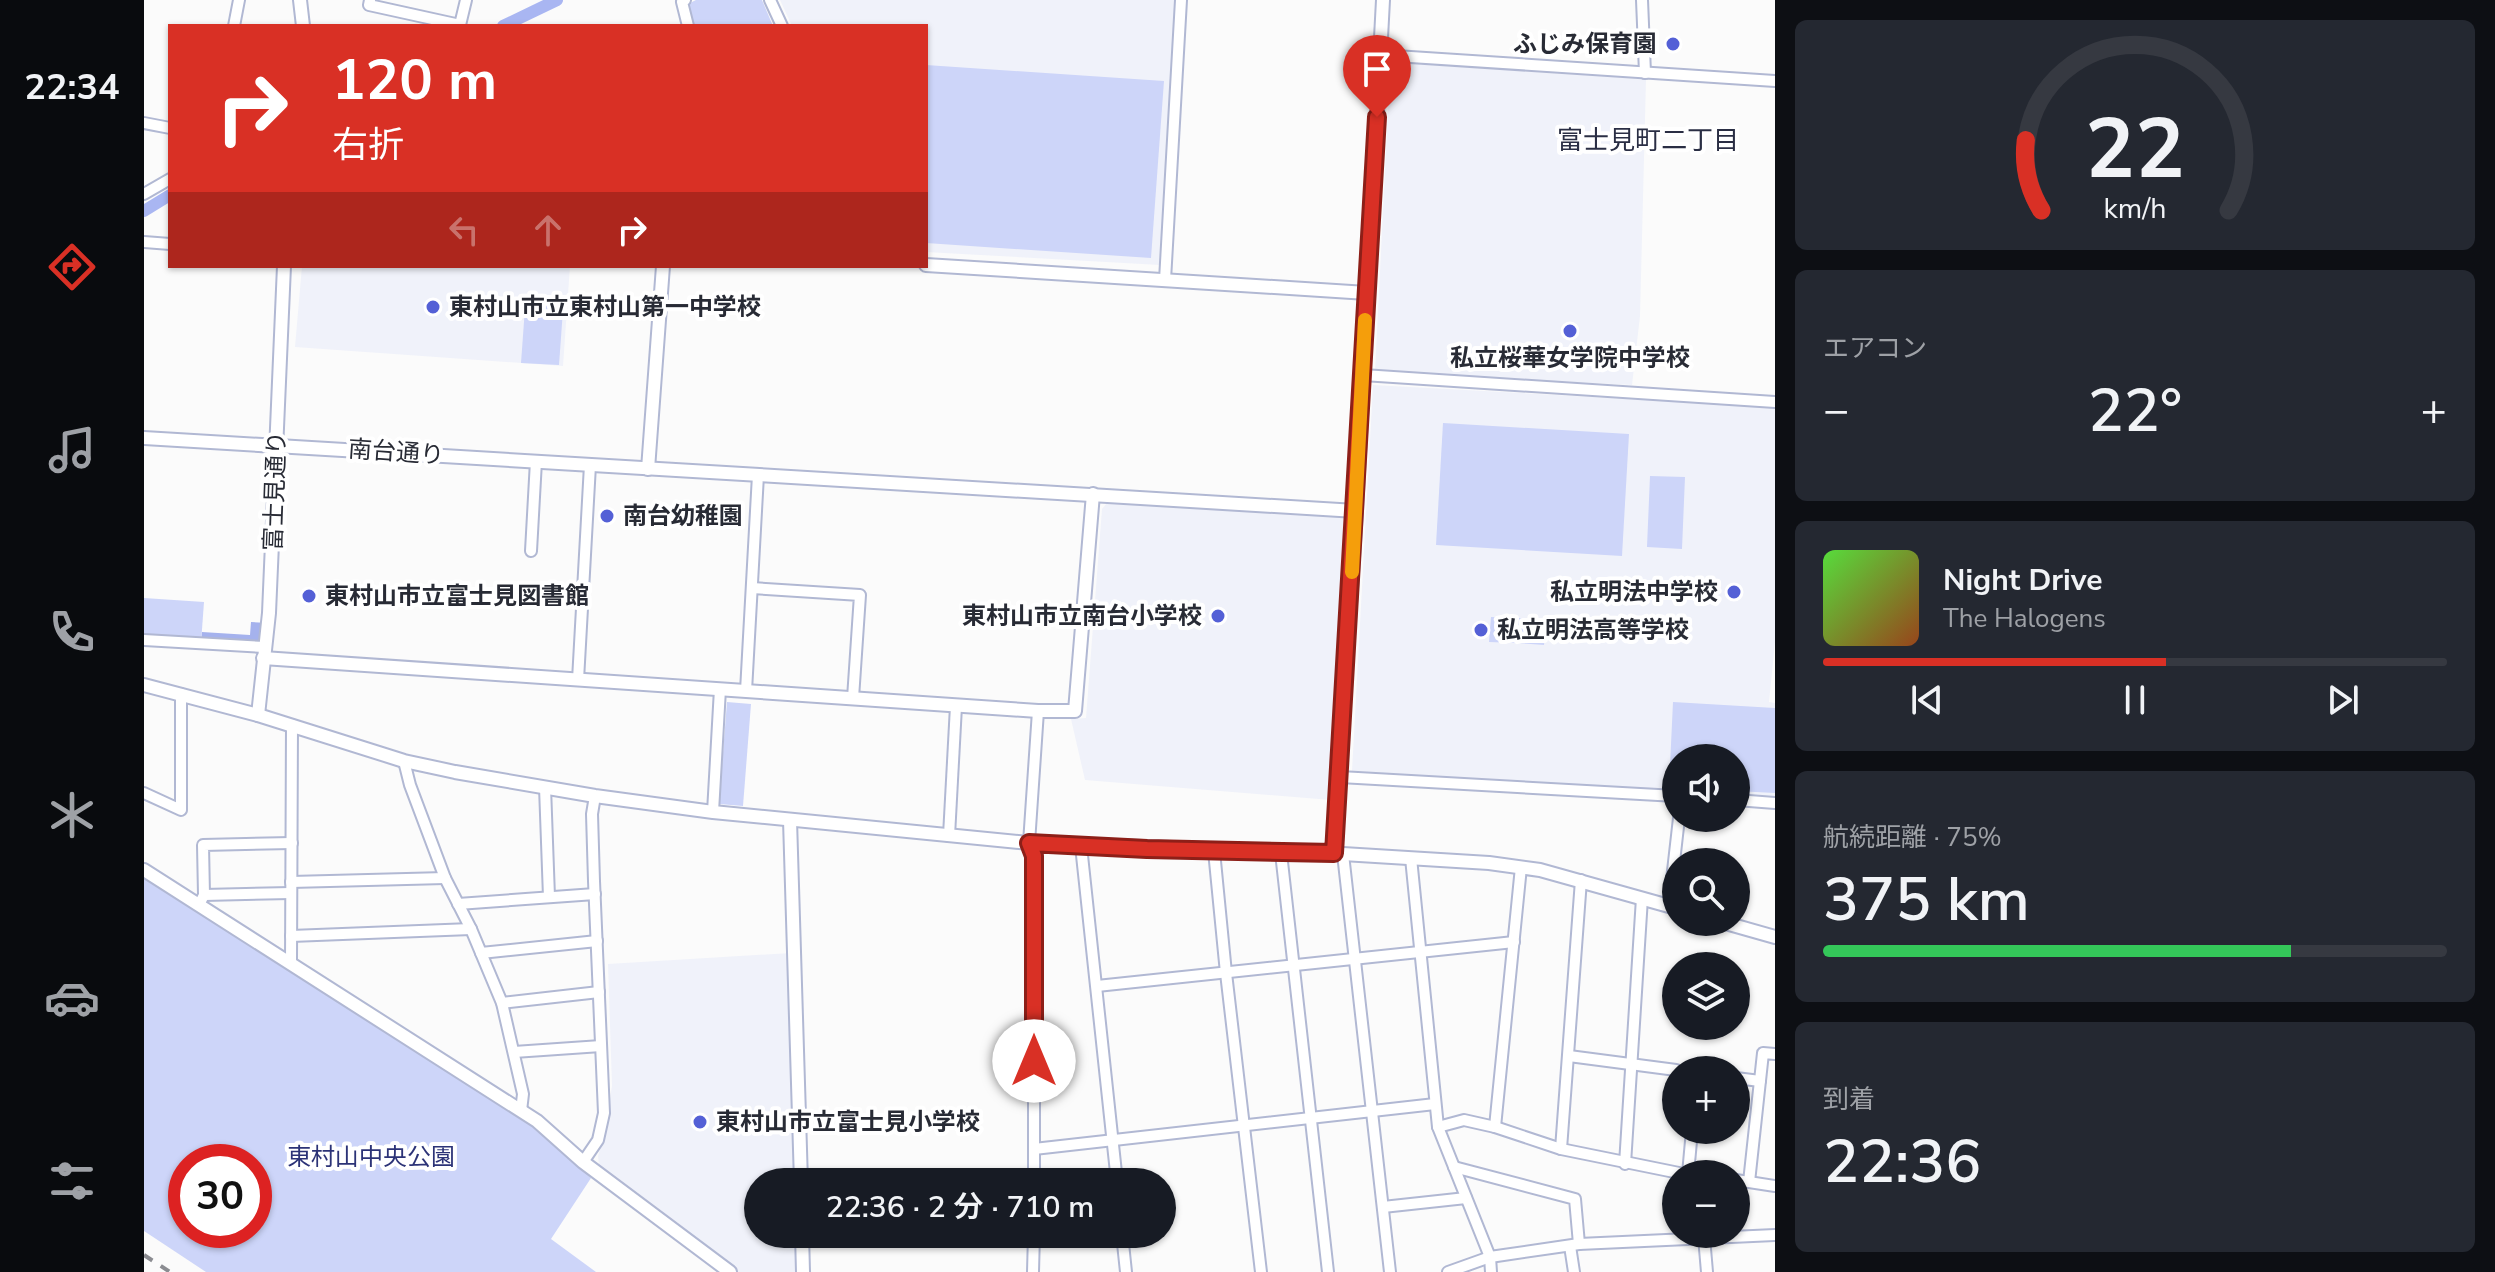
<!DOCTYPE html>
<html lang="ja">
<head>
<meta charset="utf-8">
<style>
  :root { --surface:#171b24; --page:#242831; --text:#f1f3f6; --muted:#9ea1a6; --line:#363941; --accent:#d93025 }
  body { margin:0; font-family:"Nunito Sans","Noto Sans JP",sans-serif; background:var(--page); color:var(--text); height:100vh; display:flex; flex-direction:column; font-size:30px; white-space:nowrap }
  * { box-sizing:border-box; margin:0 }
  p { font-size:26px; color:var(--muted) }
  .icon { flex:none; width:44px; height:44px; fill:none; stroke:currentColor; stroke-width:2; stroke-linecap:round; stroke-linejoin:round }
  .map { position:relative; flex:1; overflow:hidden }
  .drawer { display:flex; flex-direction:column; gap:20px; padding:20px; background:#0d0f14; width:720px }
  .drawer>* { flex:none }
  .guide { position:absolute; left:24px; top:24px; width:760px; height:244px; border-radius:0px; box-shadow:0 2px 6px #0004; background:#d93025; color:#fff; overflow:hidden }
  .fabs { position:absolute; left:1518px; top:744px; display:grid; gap:16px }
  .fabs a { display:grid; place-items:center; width:88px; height:88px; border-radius:50%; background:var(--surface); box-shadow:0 2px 6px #0004; font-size:40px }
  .speed { position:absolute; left:24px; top:1144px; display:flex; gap:16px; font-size:40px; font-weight:700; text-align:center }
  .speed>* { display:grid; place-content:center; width:104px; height:104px; border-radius:50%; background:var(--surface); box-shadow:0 2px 6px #0004; line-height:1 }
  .speed .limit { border:12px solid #d22; background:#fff; color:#111 }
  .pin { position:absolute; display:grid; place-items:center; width:68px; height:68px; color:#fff; margin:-82px -34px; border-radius:50% 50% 50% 0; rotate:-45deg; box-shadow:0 0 8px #0007 }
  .pin .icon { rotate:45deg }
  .me { position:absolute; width:88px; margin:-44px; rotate:0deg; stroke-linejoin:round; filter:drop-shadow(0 0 6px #0008) }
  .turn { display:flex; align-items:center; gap:28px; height:168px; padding:0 32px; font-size:36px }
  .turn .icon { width:104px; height:104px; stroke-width:2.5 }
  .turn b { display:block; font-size:56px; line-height:68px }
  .lanes { display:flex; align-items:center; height:76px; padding:0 32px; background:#0003; justify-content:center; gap:40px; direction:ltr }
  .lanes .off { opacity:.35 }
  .big { font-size:60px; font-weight:600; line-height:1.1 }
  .drawer .card { flex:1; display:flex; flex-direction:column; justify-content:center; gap:12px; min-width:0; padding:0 28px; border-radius:12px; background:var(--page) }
  .drawer .dial { align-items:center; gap:0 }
  .dial svg { height:208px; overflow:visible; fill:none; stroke:var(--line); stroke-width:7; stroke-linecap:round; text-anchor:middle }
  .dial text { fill:var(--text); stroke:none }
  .song { display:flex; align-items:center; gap:24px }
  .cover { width:96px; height:96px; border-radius:12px; background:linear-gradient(135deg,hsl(110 70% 55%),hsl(20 70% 35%)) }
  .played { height:8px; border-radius:4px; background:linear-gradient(90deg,var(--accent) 55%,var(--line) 55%) }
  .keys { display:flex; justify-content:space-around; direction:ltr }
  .heat { display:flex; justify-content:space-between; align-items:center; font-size:44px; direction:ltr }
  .charge { height:12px; border-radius:6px; background:linear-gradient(90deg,#34c759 75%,var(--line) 0) }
  .trip { position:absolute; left:600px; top:1168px; width:432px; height:80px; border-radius:40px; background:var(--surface); box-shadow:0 2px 6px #0004; font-weight:600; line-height:80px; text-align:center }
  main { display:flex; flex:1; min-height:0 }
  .tab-bar { display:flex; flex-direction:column; width:144px; justify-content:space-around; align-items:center; background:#090b0e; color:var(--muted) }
  .tab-bar .icon { width:56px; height:56px }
  .tab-bar .selected { color:var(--accent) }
  .tab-bar b { font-size:36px; color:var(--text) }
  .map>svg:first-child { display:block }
  .built { fill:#f0f2fa }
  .green { fill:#cdd5f9; fill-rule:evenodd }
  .forest { fill:#a5b2ed }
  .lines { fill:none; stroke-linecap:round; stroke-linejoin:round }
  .canal { stroke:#a9b6f2; stroke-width:12 }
  .minor-casing { stroke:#b1b8d3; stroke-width:14 }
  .tertiary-casing { stroke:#b1b8d3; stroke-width:16 }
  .minor { stroke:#fff; stroke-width:10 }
  .tertiary { stroke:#fff; stroke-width:12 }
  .rail { stroke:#8b8c91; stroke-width:4; stroke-dasharray:10 10; stroke-linecap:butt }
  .route-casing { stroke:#8d1f18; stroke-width:20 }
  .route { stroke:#d93025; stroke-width:14 }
  .slow { stroke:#f59e0b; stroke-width:14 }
  .poi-dot { fill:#5460d6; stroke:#fff; stroke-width:3 }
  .labels { text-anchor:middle; stroke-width:8; stroke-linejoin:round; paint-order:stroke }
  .poi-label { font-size:24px; font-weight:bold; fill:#282b35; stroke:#fff; text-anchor:start }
  .street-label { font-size:24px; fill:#282b35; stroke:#fff }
  .park-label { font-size:24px; fill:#2c3377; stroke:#fff }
  .neighbourhood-label { font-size:26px; fill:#2a2e44; stroke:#fff }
</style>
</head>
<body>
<main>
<nav class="tab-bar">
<b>22:34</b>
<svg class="icon selected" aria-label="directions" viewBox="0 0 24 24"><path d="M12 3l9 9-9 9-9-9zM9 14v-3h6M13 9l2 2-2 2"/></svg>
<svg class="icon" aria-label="music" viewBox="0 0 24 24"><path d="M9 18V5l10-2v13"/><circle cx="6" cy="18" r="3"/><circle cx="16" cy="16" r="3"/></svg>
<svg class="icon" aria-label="phone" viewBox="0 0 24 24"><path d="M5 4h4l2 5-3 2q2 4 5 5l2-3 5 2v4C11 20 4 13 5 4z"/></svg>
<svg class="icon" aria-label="climate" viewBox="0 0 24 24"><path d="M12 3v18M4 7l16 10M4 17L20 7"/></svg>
<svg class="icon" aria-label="car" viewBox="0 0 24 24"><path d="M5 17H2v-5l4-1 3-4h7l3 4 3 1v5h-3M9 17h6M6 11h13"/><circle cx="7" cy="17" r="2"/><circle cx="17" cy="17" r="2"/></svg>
<svg class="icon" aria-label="filters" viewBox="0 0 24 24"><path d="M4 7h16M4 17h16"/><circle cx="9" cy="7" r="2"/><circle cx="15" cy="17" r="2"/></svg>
</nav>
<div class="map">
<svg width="1631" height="1272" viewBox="0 0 1631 1272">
  <rect width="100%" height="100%" fill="#fbfbfb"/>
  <g class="built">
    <path d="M 636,0 L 1037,0 L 1016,265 L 782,252 L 782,26 L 648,26 Z"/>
    <path d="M 1253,63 L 1502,79 L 1496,316 L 1488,385 L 1231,372 L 1246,70 Z"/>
    <path d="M 158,266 L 426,266 L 419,366 L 151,347 Z"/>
    <path d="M 1229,385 L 1631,407 L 1631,642 L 1625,702 L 1631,703 L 1631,798 L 1592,795 L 1592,758 L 1532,758 L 1532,792 L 1208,771 Z"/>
    <path d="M 963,503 L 1206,514 L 1187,800 L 941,780 L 927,719 L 942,718 L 958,509 Z"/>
    <path d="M 647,953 L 651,1182 L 614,1182 L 614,1234 L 652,1234 L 652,1272 L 594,1272 L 455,1165 L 454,1156 L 460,1136 L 468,1086 L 464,964 Z"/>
  </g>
  <g class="green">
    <path d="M 552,0 L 618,0 L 629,26 L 548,26 L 542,5 Z"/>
    <path d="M 782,65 L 1020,81 L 1007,258 L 782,243 Z"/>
    <path d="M 382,294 L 420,296 L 415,365 L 377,363 Z"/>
    <path d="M 1299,423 L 1485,434 L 1478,556 L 1292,545 Z"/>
    <path d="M 1506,476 L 1541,477 L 1538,549 L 1503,547 Z"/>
    <path d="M 0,598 L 60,602 L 57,643 L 0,640 Z"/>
    <path d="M 1347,617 L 1373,618 L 1372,643 L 1345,642 Z"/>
    <path d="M 1375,618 L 1402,620 L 1400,645 L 1374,643 Z"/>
    <path d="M 583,702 L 607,704 L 599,806 L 575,804 Z"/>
    <path d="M 1529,702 L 1631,708 L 1631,793 L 1592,791 L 1592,758 L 1532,758 L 1532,787 L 1525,787 Z"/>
    <path d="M 0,878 L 398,1130 L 447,1178 L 407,1239 L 452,1272 L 62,1272 L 0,1231 ZM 42,1162 L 110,1162 L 110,1230 L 42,1230 Z"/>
  </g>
  <path class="forest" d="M 107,622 L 124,623 L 122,644 L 57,643 L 58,632 L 106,635 Z"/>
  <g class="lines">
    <g class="canal">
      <path d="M 359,26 L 413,0"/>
      <path d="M 0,211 L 26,195"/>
    </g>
    <g class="minor-casing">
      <g id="minor">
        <path d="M 226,0 L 225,5 L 316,25 L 322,0"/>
        <path d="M 541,0 L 538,2 L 544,26"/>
        <path d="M 626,0 L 638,26"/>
        <path d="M 1498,0 L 1501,73"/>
        <path d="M 90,26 L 95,0"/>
        <path d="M 1236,55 L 1631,81"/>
        <path d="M 0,123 L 26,128"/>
        <path d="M 0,194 L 26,179"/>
        <path d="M 0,242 L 26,244"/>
        <path d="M 1021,280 L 1037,0"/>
        <path d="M 1219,375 L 1631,402"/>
        <path d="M 387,551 L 392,461"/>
        <path d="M 608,588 L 716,595 L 709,698"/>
        <path d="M 0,640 L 120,647"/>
        <path d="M 434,680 L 446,465"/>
        <path d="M 602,691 L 614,475"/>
        <path d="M 260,761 L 266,785 L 301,878 L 327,929 L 358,1003 L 379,1094 L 377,1111"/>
        <path d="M 1196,777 L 1532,796"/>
        <path d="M 401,787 L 405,897"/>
        <path d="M 0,793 L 37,810 L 37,694"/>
        <path d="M 1592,800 L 1631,803"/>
        <path d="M 569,812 L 576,689"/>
        <path d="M 805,836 L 812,706"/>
        <path d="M 937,846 L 973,1182"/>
        <path d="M 1070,851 L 1082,973 L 1117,1272"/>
        <path d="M 1137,853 L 1184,1272"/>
        <path d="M 1199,854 L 1246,1272"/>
        <path d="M 1267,858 L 1294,1127 L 1346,1257 L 1347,1272"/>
        <path d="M 147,882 L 301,878"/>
        <path d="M 60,895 L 147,893"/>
        <path d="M 314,904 L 451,894"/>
        <path d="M 55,905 L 60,895 L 59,845 L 148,843"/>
        <path d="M 1525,906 L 1535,818"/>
        <path d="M 147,936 L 327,929"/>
        <path d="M 337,953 L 453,941"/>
        <path d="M 147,963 L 148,725"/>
        <path d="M 953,986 L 1370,942"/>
        <path d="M 358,1003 L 455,992"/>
        <path d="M 370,1052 L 457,1046"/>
        <path d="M 1425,1056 L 1532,1070"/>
        <path d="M 1592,1078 L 1616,1081"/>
        <path d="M 1294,1127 L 1320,1120 L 1351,1127 L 1417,1149 L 1540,1174"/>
        <path d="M 1351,1127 L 1377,867"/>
        <path d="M 890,1149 L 1291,1104"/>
        <path d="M 1417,1149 L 1437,880"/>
        <path d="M 439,1162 L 454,1140 L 460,1113 L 450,881 L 448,814 L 451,796"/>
        <path d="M 1481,1164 L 1498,898"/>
        <path d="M 1310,1167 L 1431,1199 L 1435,1244"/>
        <path d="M 1544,1174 L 1548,1130"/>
        <path d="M 1592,1180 L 1631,1186"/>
        <path d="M 890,1182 L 890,856 L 885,843 L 894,711"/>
        <path d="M 1605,1182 L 1619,1053 L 1631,1054"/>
        <path d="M 1239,1207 L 1322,1198"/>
        <path d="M 978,1234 L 982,1272"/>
        <path d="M 1560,1237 L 1563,1272"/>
        <path d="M 1426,1246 L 1430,1272"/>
        <path d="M 889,1272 L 890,1234"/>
        <path d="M 1304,1272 L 1346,1257 L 1435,1244 L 1631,1235"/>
      </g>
    </g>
    <g class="tertiary-casing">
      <g id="tertiary">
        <path d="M 156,0 L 159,26"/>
        <path d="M 782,265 L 1223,293"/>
        <path d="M 0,438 L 1212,511"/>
        <path d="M 504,469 L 519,266"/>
        <path d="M 119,658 L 894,711 L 931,711 L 949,494"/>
        <path d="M 0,685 L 114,715 L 260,761 L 311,772 L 451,796 L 569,812 L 885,843 L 1199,854 L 1345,863 L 1396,870 L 1532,908"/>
        <path d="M 114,715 L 125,613 L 140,266"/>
        <path d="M 646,820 L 657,1182"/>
        <path d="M 1190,853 L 1212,511 L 1239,0"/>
        <path d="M 0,870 L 393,1121 L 439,1162 L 586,1272"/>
        <path d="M 1578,922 L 1631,937"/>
        <path d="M 658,1234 L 659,1272"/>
      </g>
    </g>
    <use href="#minor" class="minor"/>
    <use href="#tertiary" class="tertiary"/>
    <path class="rail" d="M 0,1255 L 26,1272"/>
  </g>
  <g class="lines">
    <g class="route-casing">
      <path id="route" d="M 890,1061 L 890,856 L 885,843 L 1003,849 L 1190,853 L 1233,117"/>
    </g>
    <use href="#route" class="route"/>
    <path class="slow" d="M 1208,572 L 1221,320"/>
  </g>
  <g class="poi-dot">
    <circle cx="1529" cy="44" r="8"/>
    <circle cx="289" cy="307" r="8"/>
    <circle cx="1426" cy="331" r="8"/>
    <circle cx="463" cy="516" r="8"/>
    <circle cx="1590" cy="592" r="8"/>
    <circle cx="165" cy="596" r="8"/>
    <circle cx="1074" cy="616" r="8"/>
    <circle cx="1337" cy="630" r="8"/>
    <circle cx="556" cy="1122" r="8"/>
  </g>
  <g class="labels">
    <g class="poi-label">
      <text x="1513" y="52" text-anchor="end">ふじみ保育園</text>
      <text x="305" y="315">東村山市立東村山第一中学校</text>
      <text x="1426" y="366" text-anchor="middle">私立桜華女学院中学校</text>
      <text x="479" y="524">南台幼稚園</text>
      <text x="1574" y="600" text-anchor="end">私立明法中学校</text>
      <text x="181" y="604">東村山市立富士見図書館</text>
      <text x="1058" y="624" text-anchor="end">東村山市立南台小学校</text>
      <text x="1353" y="638">私立明法高等学校</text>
      <text x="572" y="1130">東村山市立富士見小学校</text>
    </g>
    <g class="street-label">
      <text transform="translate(252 452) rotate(4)" y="8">南台通り</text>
      <text transform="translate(131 491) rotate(-88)" y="8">富士見通り</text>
    </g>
    <g class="park-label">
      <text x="227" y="1165">東村山中央公園</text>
    </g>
    <g class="neighbourhood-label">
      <text x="1504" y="149">富士見町二丁目</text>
    </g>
  </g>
</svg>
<div class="fabs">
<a><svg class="icon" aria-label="sound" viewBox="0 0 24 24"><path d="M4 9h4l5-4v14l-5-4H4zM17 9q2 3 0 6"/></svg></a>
<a><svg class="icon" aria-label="search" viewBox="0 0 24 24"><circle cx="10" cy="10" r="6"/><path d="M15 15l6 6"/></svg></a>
<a><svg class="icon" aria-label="layers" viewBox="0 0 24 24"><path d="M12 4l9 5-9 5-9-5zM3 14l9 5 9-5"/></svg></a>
<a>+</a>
<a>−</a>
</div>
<div class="speed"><div class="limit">30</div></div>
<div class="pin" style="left:1233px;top:117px;background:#d93025"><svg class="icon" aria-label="arrive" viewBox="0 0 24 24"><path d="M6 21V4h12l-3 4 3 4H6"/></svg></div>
<svg class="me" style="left:890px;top:1061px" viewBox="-20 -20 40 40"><circle r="19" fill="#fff"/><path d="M0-13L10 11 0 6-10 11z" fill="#d93025"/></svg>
<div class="trip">22:36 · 2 分 · 710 m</div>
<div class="guide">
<div class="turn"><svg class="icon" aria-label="right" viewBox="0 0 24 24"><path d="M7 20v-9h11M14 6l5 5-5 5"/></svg><div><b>120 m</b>右折</div></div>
<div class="lanes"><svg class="icon off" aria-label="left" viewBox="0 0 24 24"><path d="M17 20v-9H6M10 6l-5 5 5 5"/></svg><svg class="icon off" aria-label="ahead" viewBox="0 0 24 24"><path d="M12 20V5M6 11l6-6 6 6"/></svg><svg class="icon" aria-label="right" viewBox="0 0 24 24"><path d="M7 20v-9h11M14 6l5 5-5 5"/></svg></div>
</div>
</div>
<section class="drawer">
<div class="card dial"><svg viewBox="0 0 100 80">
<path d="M14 69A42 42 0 1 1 86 69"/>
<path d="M14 69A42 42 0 0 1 8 42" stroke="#d93025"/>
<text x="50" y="56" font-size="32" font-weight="700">22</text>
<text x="50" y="72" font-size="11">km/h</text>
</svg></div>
<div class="card"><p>エアコン</p>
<div class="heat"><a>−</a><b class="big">22°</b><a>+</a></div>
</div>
<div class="card">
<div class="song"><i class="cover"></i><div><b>Night Drive</b><p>The Halogens</p></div></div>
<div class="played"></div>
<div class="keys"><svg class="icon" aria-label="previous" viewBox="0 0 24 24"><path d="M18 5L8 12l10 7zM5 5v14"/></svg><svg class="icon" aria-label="pause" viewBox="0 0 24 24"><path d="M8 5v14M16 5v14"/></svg><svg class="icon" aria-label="next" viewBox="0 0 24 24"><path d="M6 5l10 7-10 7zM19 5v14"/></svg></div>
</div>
<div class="card"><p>航続距離 · 75%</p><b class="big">375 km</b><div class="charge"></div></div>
<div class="card"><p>到着</p><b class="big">22:36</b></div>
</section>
</main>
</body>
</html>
